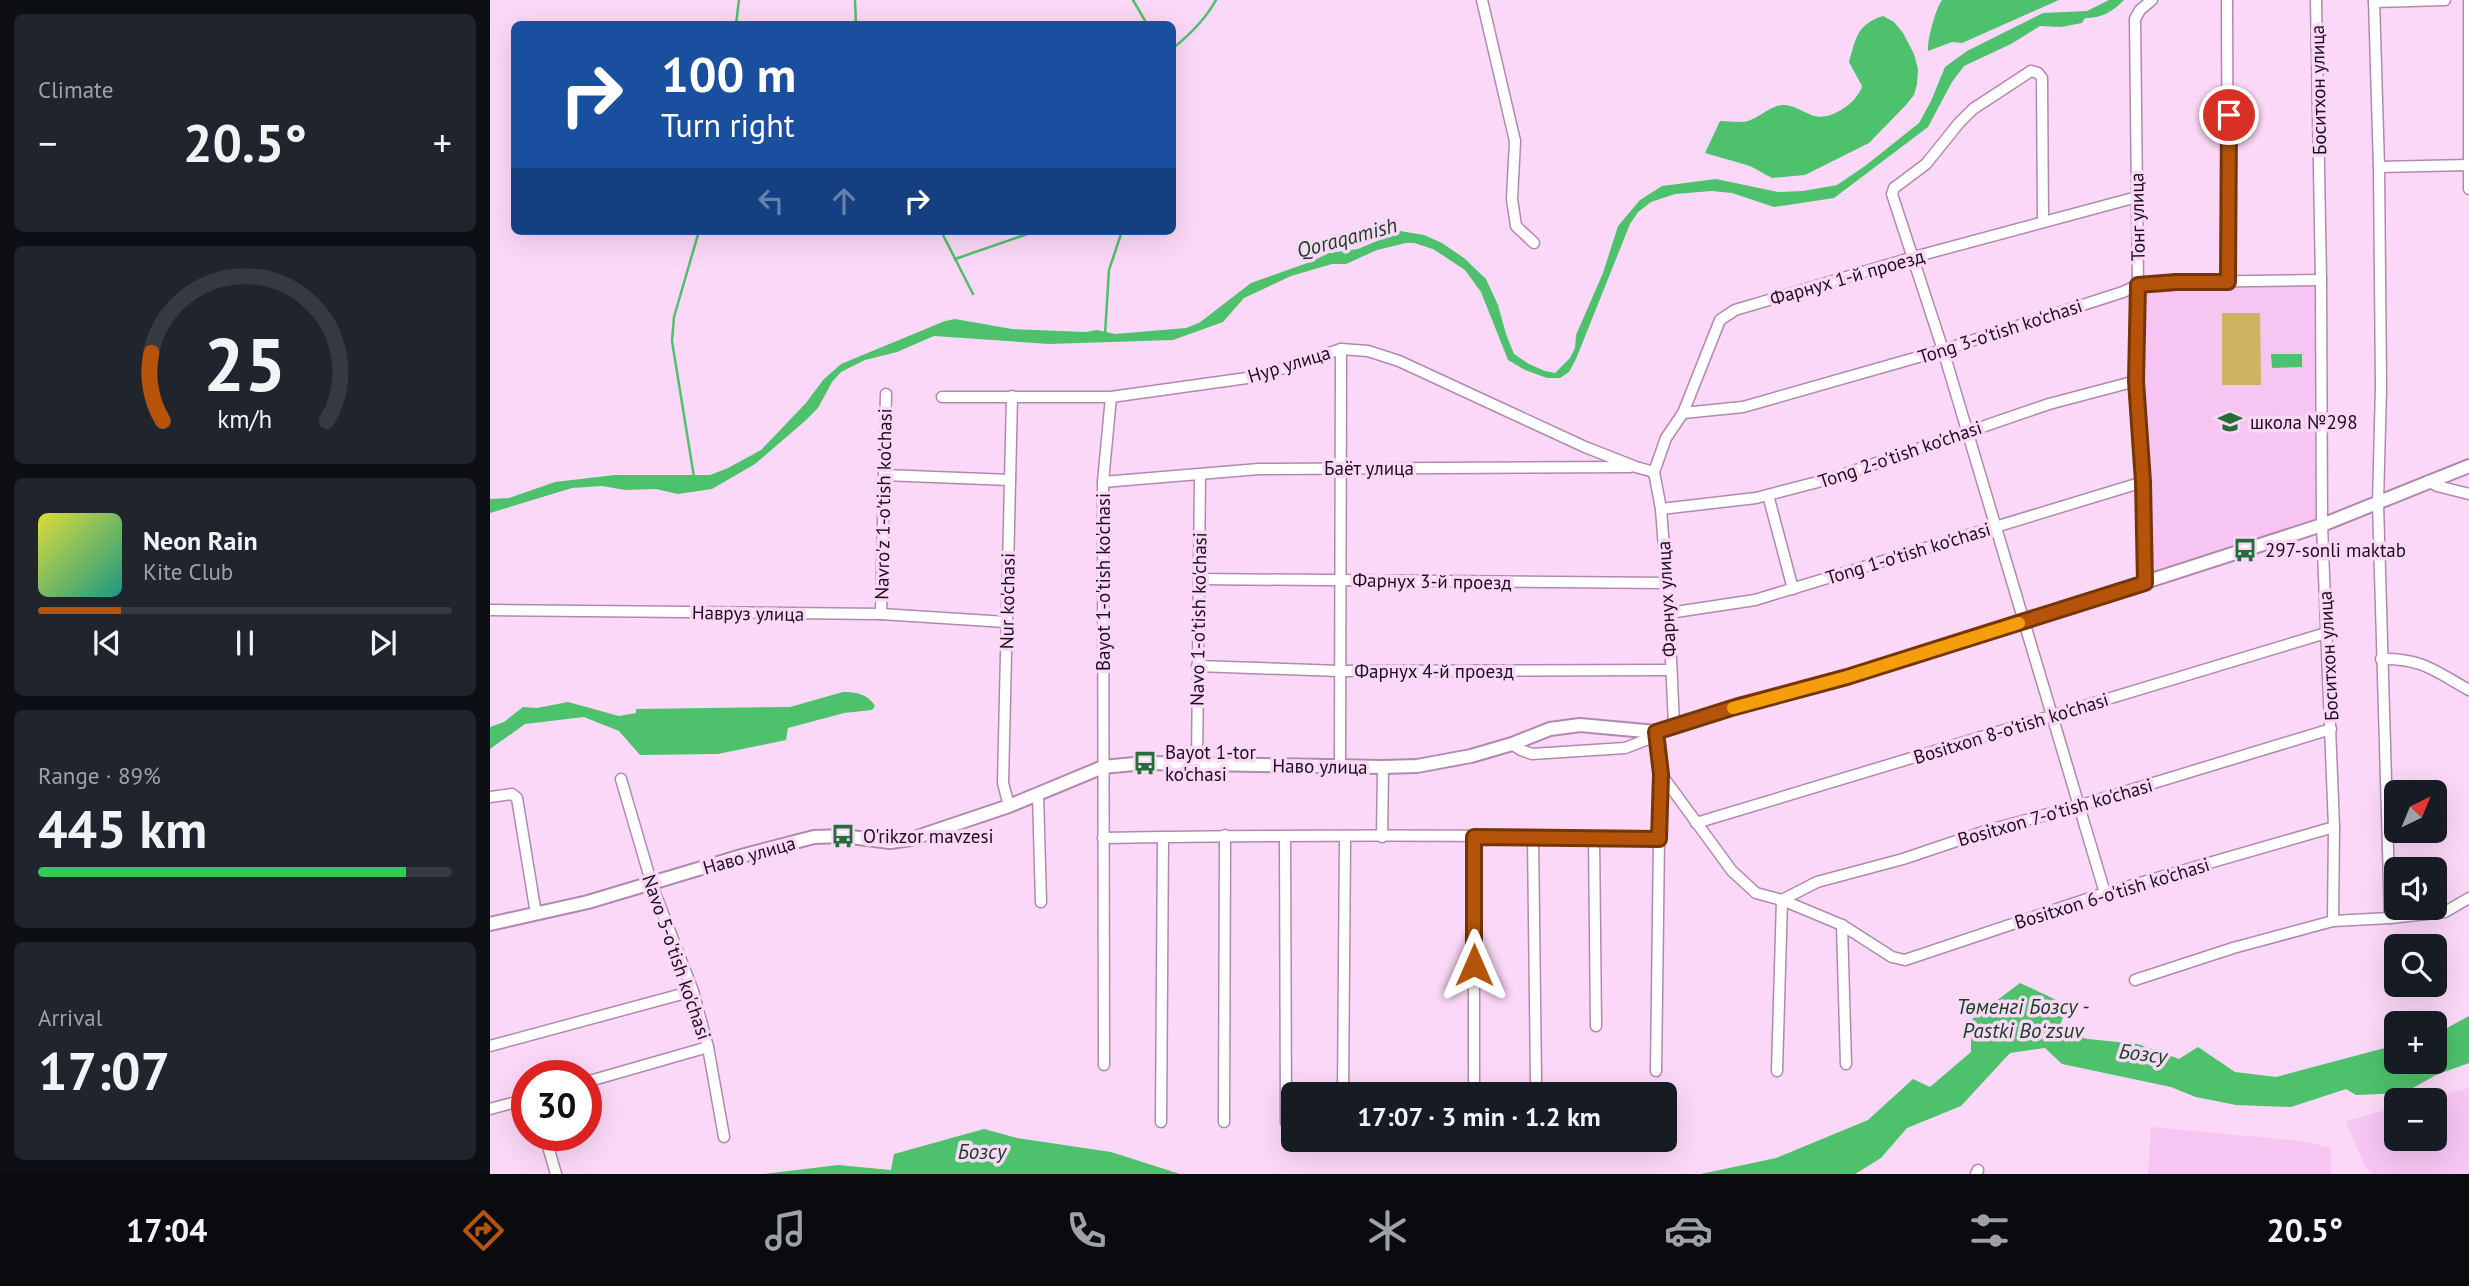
<!DOCTYPE html>
<html lang="en">
<head>
<meta charset="utf-8">
<style>
  :root { --surface:#171b24; --page:#20242c; --text:#f1f3f6; --muted:#9ea1a6; --line:#363941; --accent:#b45309 }
  body { margin:0; font-family:"PT Sans",sans-serif; background:var(--page); color:var(--text); height:100vh; display:flex; flex-direction:column; font-size:26px; white-space:nowrap }
  * { box-sizing:border-box; margin:0 }
  p { font-size:23px; color:var(--muted) }
  .icon { flex:none; width:38px; height:38px; fill:none; stroke:currentColor; stroke-width:2; stroke-linecap:round; stroke-linejoin:round }
  .map { position:relative; flex:1; overflow:hidden }
  .side { display:flex; flex-direction:column; gap:14px; padding:14px; background:#0d0f14; width:490px }
  .side>* { flex:none }
  .guide { position:absolute; left:21px; top:21px; width:665px; height:214px; border-radius:10px; box-shadow:0 7px 28px #0002; background:#1a4fa0; color:#fff; overflow:hidden }
  .needle { width:46px; rotate:43deg }
  .controls { position:absolute; left:1894px; top:780px; display:grid; gap:14px }
  .controls a { display:grid; place-items:center; width:63px; height:63px; border-radius:10px; background:var(--surface); box-shadow:0 7px 28px #0002; font-size:35px }
  .speed { position:absolute; left:21px; top:1060px; display:flex; gap:14px; font-size:35px; font-weight:700; text-align:center }
  .speed>* { display:grid; place-content:center; width:91px; height:91px; border-radius:50%; background:var(--surface); box-shadow:0 7px 28px #0002; line-height:1 }
  .speed .limit { border:10px solid #d22; background:#fff; color:#111 }
  .pin { position:absolute; display:grid; place-items:center; width:60px; height:60px; color:#fff; margin:-30px; border:4px solid #fff; border-radius:50%; box-shadow:0 2px 7px #0007 }
  .me { position:absolute; width:77px; margin:-38px; rotate:0deg; stroke-linejoin:round; filter:drop-shadow(0 0 5px #0008) }
  .turn { display:flex; align-items:center; gap:24px; height:147px; padding:0 35px; font-size:32px }
  .turn .icon { width:91px; height:91px; stroke-width:2.5 }
  .turn b { display:block; font-size:49px; line-height:60px }
  .lanes { display:flex; align-items:center; height:66px; padding:0 35px; background:#0003; justify-content:center; gap:35px; direction:ltr }
  .lanes .off { opacity:.35 }
  .big { font-size:52px; font-weight:700; line-height:1.1 }
  .side .tile { flex:1; display:flex; flex-direction:column; justify-content:center; gap:10px; min-width:0; padding:0 24px; border-radius:10px; background:var(--page) }
  .side .dial { align-items:center; gap:0 }
  .dial svg { height:182px; overflow:visible; fill:none; stroke:var(--line); stroke-width:7; stroke-linecap:round; text-anchor:middle }
  .dial text { fill:var(--text); stroke:none }
  .song { display:flex; align-items:center; gap:21px }
  .cover { width:84px; height:84px; border-radius:10px; background:linear-gradient(135deg,hsl(60 70% 55%),hsl(170 70% 35%)) }
  .played { height:7px; border-radius:4px; background:linear-gradient(90deg,var(--accent) 20%,var(--line) 20%) }
  .keys { display:flex; justify-content:space-around; direction:ltr }
  .heat { display:flex; justify-content:space-between; align-items:center; font-size:38px; direction:ltr }
  .charge { height:10px; border-radius:5px; background:linear-gradient(90deg,#34c759 89%,var(--line) 0) }
  .trip { position:absolute; left:791px; top:1082px; width:396px; height:70px; border-radius:10px; background:var(--surface); box-shadow:0 7px 28px #0002; font-weight:700; line-height:70px; text-align:center }
  .menu { display:flex; height:112px; justify-content:space-around; align-items:center; background:#090b0e; color:var(--muted) }
  .menu .icon { width:49px; height:49px }
  .menu .active { color:var(--accent) }
  .menu b { font-size:32px; color:var(--text) }
  main { display:flex; flex:1; min-height:0 }
  .map>svg:first-child { display:block }
  .built { fill:#f6c5f2 }
  .green { fill:#d0b264 }
  .water { fill:#4dc16b }
  .lines { fill:none; stroke-linecap:round; stroke-linejoin:round }
  .stream { stroke:#4dc16b; stroke-width:2.5 }
  .minor-casing { stroke:#b289ae; stroke-width:13 }
  .tertiary-casing { stroke:#b289ae; stroke-width:16 }
  .minor { stroke:#fff; stroke-width:10 }
  .tertiary { stroke:#fff; stroke-width:12 }
  .route-casing { stroke:#753606; stroke-width:18 }
  .route { stroke:#b45309; stroke-width:12 }
  .slow { stroke:#f59e0b; stroke-width:12 }
  .labels { text-anchor:middle; stroke-width:7; stroke-linejoin:round; paint-order:stroke }
  .street-label { font-size:19px; fill:#1e0f1d; stroke:#fbd8f7 }
  .poi-label { font-size:19px; fill:#1e0f1d; stroke:#fbd8f7; text-anchor:start }
  .water-label { font-size:21px; font-style:italic; fill:#154221; stroke:#fbd8f7 }
</style>
</head>
<body>
<main>
<section class="side">
<div class="tile"><p>Climate</p>
<div class="heat"><a>−</a><b class="big">20.5°</b><a>+</a></div>
</div>
<div class="tile dial"><svg viewBox="0 0 100 80">
<path d="M14 69A42 42 0 1 1 86 69"/>
<path d="M14 69A42 42 0 0 1 9 39" stroke="#b45309"/>
<text x="50" y="56" font-size="32" font-weight="700">25</text>
<text x="50" y="72" font-size="11">km/h</text>
</svg></div>
<div class="tile">
<div class="song"><i class="cover"></i><div><b>Neon Rain</b><p>Kite Club</p></div></div>
<div class="played"></div>
<div class="keys"><svg class="icon" aria-label="previous" viewBox="0 0 24 24"><path d="M18 5L8 12l10 7zM5 5v14"/></svg><svg class="icon" aria-label="pause" viewBox="0 0 24 24"><path d="M8 5v14M16 5v14"/></svg><svg class="icon" aria-label="next" viewBox="0 0 24 24"><path d="M6 5l10 7-10 7zM19 5v14"/></svg></div>
</div>
<div class="tile"><p>Range · 89%</p><b class="big">445 km</b><div class="charge"></div></div>
<div class="tile"><p>Arrival</p><b class="big">17:07</b></div>
</section>
<div class="map">
<svg width="1979" height="1174" viewBox="0 0 1979 1174">
  <rect width="100%" height="100%" fill="#fbd8f7"/>
  <g class="built">
    <path d="M 1831,280 L 1832,525 L 1655,583 L 1648,285 Z"/>
    <path d="M 1979,1088 L 1979,1174 L 1883,1174 L 1875,1167 L 1856,1121 L 1906,1107 L 1906,1139 L 1944,1139 L 1944,1101 L 1930,1101 Z"/>
    <path d="M 1661,1127 L 1812,1141 L 1841,1148 L 1841,1174 L 1658,1174 Z"/>
  </g>
  <path class="green" d="M 1732,313 L 1770,313 L 1771,385 L 1732,385 Z"/>
  <g class="water">
    <path d="M 1452,0 L 1569,0 L 1472,43 L 1462,42 L 1438,51 C 1437,40 1446,8 1452,0 Z"/>
    <path d="M 1619,0 L 1634,0 C 1622,12 1612,18 1595,18 L 1592,23 L 1571,27 L 1550,26 L 1521,44 L 1474,66 L 1462,82 L 1438,127 L 1344,198 L 1284,207 L 1242,193 L 1222,191 L 1185,194 L 1161,202 L 1148,212 L 1140,224 L 1086,359 L 1079,372 L 1070,378 L 1057,378 L 1035,370 L 1018,360 L 991,292 L 975,270 L 943,249 L 924,243 L 916,243 L 887,250 L 856,264 L 842,264 L 801,276 L 754,298 L 733,322 L 683,340 L 559,344 L 444,336 L 407,352 L 375,360 L 351,372 L 342,382 L 328,408 L 315,421 L 265,464 L 222,489 L 188,494 L 166,489 L 135,490 L 112,486 L 82,488 L 0,513 L 0,499 L 19,498 L 65,482 L 125,475 L 220,475 L 238,468 L 271,450 L 316,403 L 333,380 L 351,364 L 455,321 L 465,319 L 522,329 L 596,332 L 607,330 L 625,334 L 696,328 L 709,323 L 761,283 L 820,262 L 839,253 L 868,249 L 910,231 L 934,235 L 952,243 L 974,258 L 996,279 L 1008,305 L 1016,334 L 1024,354 L 1039,364 L 1055,371 L 1065,373 L 1080,358 L 1085,348 L 1086,335 L 1113,273 L 1128,226 L 1150,200 L 1172,186 L 1226,179 L 1288,192 L 1313,191 L 1347,185 L 1375,166 L 1429,123 L 1441,101 L 1455,67 L 1477,51 L 1553,13 L 1597,11 Z"/>
    <path d="M 1393,16 L 1404,22 L 1413,33 L 1424,54 L 1428,69 L 1427,84 L 1424,95 L 1416,105 L 1379,143 L 1315,175 L 1282,178 L 1260,166 L 1215,153 L 1230,121 C 1238,121 1250,123 1258,121 C 1268,118 1277,109 1287,106 C 1300,102 1312,112 1324,116 C 1341,121 1368,102 1372,86 L 1359,62 C 1366,38 1367,24 1393,16 Z"/>
    <path d="M 1781,354 L 1812,354 L 1812,367 L 1782,368 Z"/>
    <path d="M 353,692 C 366,692 378,694 385,706 L 382,710 L 354,713 L 298,728 L 296,740 L 228,754 L 150,755 L 129,731 L 94,717 L 35,724 L 0,749 L 0,727 L 14,722 L 33,707 L 47,708 L 78,702 L 129,716 L 146,713 L 146,709 L 300,707 Z"/>
    <path d="M 1530,983 L 1577,1005 L 1568,1032 L 1598,1039 L 1648,1044 L 1689,1059 L 1708,1047 L 1745,1072 L 1786,1077 L 1906,1045 L 1906,1062 L 1944,1062 L 1944,1035 L 1979,1016 L 1979,1063 L 1946,1075 L 1914,1093 L 1866,1095 L 1856,1089 L 1801,1107 L 1746,1105 L 1706,1097 L 1681,1087 L 1572,1064 L 1555,1048 L 1520,1053 L 1471,1106 L 1417,1128 L 1391,1158 L 1365,1174 L 1211,1174 L 1286,1158 L 1378,1120 L 1423,1079 L 1440,1087 L 1481,1052 L 1481,1020 Z"/>
    <path d="M 494,1129 L 527,1138 L 621,1152 L 690,1174 L 274,1174 L 348,1165 L 401,1170 L 404,1154 Z"/>
  </g>
  <g class="lines">
    <g class="stream">
      <path d="M 365,0 L 366,24"/>
      <path d="M 643,0 L 657,24"/>
      <path d="M 246,24 L 249,0"/>
      <path d="M 682,49 C 701,34 715,20 726,0"/>
      <path d="M 451,231 L 483,294"/>
      <path d="M 465,259 L 546,231"/>
      <path d="M 615,334 L 619,270 L 632,231"/>
      <path d="M 204,477 L 182,341 L 184,317 L 209,231"/>
    </g>
    <g class="minor-casing">
      <g id="minor">
        <path d="M 992,0 L 1025,141 L 1022,199 L 1026,226 L 1044,243"/>
        <path d="M 1737,0 L 1738,282"/>
        <path d="M 1826,0 L 1831,280 L 1832,525 L 1844,827 L 1843,921"/>
        <path d="M 1884,0 L 1889,167 L 1891,387 L 1888,503 L 1900,918"/>
        <path d="M 1979,1 L 1979,189"/>
        <path d="M 1884,2 L 1955,0"/>
        <path d="M 1889,167 L 1979,165"/>
        <path d="M 1553,222 L 1552,78 L 1548,73 L 1541,71 L 1483,109 L 1469,123 L 1436,164 L 1404,188 L 1402,194 L 1453,350 L 1615,893"/>
        <path d="M 452,397 L 621,397 L 757,378 L 805,365 L 851,349 L 878,351 L 909,361 L 1095,447 L 1146,467 L 1164,472"/>
        <path d="M 1193,413 L 1253,407 L 1453,350 L 1633,292 L 1648,285 L 1687,282 L 1831,280"/>
        <path d="M 394,475 L 520,480"/>
        <path d="M 1938,481 L 1947,486 L 1979,494"/>
        <path d="M 613,482 L 769,469 L 1140,467"/>
        <path d="M 1278,495 L 1303,589"/>
        <path d="M 1171,509 L 1266,498 L 1343,478 L 1559,404 L 1646,381"/>
        <path d="M 709,579 L 1176,583"/>
        <path d="M 1655,583 L 1653,482 L 1646,381 L 1648,285 L 1645,19 L 1650,10 L 1662,0"/>
        <path d="M 0,610 L 391,614 L 516,622"/>
        <path d="M 1179,613 L 1265,600 L 1653,482"/>
        <path d="M 391,614 L 396,394"/>
        <path d="M 1891,659 C 1932,658 1945,671 1979,690"/>
        <path d="M 707,666 L 850,671 L 1180,670"/>
        <path d="M 1184,726 L 1179,613 L 1171,509 L 1164,472 L 1176,438 L 1193,413 L 1230,320 L 1245,310 L 1424,257 L 1647,197"/>
        <path d="M 1166,732 L 1171,774 L 1242,871 L 1266,893 L 1292,900 L 1352,925 L 1402,957 L 1415,960 L 1615,893 L 1844,827"/>
        <path d="M 1022,744 L 1031,750 L 1042,754 L 1135,748 L 1166,736"/>
        <path d="M 707,764 L 710,475"/>
        <path d="M 850,767 L 851,349"/>
        <path d="M 131,779 L 162,885 L 203,991 L 218,1047 L 234,1137"/>
        <path d="M 548,795 L 551,902"/>
        <path d="M 0,797 L 22,794 L 27,798 L 46,914"/>
        <path d="M 519,806 L 513,783 L 522,396"/>
        <path d="M 1206,823 L 1836,633"/>
        <path d="M 795,837 L 796,1123"/>
        <path d="M 892,837 L 893,767"/>
        <path d="M 984,837 L 984,1094"/>
        <path d="M 1043,837 L 1046,1080"/>
        <path d="M 1104,837 L 1106,1026"/>
        <path d="M 613,838 C 798,835 984,834 1169,839 L 1171,775"/>
        <path d="M 1352,925 L 1356,1064"/>
        <path d="M 1645,980 L 1743,948 L 1843,921 L 1900,918 L 1955,912 L 1979,898"/>
        <path d="M 0,1046 L 203,991"/>
        <path d="M 614,1065 L 613,482 L 621,397"/>
        <path d="M 1166,1071 L 1169,839"/>
        <path d="M 1287,1071 L 1292,900 L 1327,882 L 1413,859 L 1499,830 L 1588,806 L 1841,729"/>
        <path d="M 96,1082 L 218,1047"/>
        <path d="M 853,1094 L 855,837"/>
        <path d="M 0,1109 L 37,1099"/>
        <path d="M 671,1122 L 673,837"/>
        <path d="M 734,1122 L 735,835"/>
        <path d="M 55,1136 L 66,1174"/>
        <path d="M 1486,1174 L 1488,1170"/>
      </g>
    </g>
    <g class="tertiary-casing">
      <path id="tertiary" d="M 0,924 L 98,902 L 255,855 L 324,837 L 353,836 L 400,842 L 421,839 L 519,806 L 613,767 L 655,763 L 893,767 L 927,766 L 981,756 L 1022,744 L 1060,729 L 1090,725 L 1166,732 L 1245,707 L 1357,677 L 1448,649 L 1832,525 L 1979,466"/>
    </g>
    <use href="#minor" class="minor"/>
    <use href="#tertiary" class="tertiary"/>
  </g>
  <g class="lines">
    <g class="route-casing">
      <path id="route" d="M 984,965 L 984,837 L 1169,839 L 1171,774 L 1166,732 L 1245,707 L 1357,677 L 1655,583 L 1653,482 L 1646,381 L 1648,285 L 1686,282 L 1738,282 L 1739,115"/>
    </g>
    <use href="#route" class="route"/>
    <path class="slow" d="M 1243,708 L 1357,677 L 1529,623"/>
  </g>
  <defs>
    <g id="school-bare" transform="scale(1.89)"><path d="M0-5L7-2L0 1L-7-2ZM-4 1L0 2.5L4 1V4Q0 6-4 4Z" fill="#266d39" stroke="#fbd8f7" stroke-width="2.5" paint-order="stroke"/></g>
    <g id="bus-bare" transform="scale(1.89)"><path d="M-5-6H5V4H4V6H2V4H-2V6H-4V4H-5ZM-3.5-4V0h7V-4ZM-3.5 1.2v1.5H-2V1.2ZM2 1.2v1.5H3.5V1.2Z" fill="#266d39" stroke="#fbd8f7" stroke-width="2.5" paint-order="stroke"/></g>
  </defs>
  <g fill-rule="evenodd">
    <use href="#school-bare" x="1740" y="422"/>
    <use href="#bus-bare" x="1755" y="550"/>
    <use href="#bus-bare" x="655" y="763"/>
    <use href="#bus-bare" x="353" y="836"/>
  </g>
  <g class="labels">
    <g class="street-label">
      <text transform="translate(1828 90) rotate(-91)" y="7">Боситхон улица</text>
      <text transform="translate(1647 217) rotate(-91)" y="7">Тонг улица</text>
      <text transform="translate(1357 277) rotate(-16)" y="7">Фарнух 1-й проезд</text>
      <text transform="translate(1510 331) rotate(-18)" y="7">Tong 3-o'tish ko'chasi</text>
      <text transform="translate(799 364) rotate(-17)" y="7">Нур улица</text>
      <text transform="translate(1410 454) rotate(-19)" y="7">Tong 2-o'tish ko'chasi</text>
      <text x="879" y="475">Баёт улица</text>
      <text transform="translate(393 504) rotate(-89)" y="7">Navro'z 1-o'tish ko'chasi</text>
      <text transform="translate(1418 553) rotate(-17)" y="7">Tong 1-o'tish ko'chasi</text>
      <text transform="translate(942 581) rotate(1)" y="7">Фарнух 3-й проезд</text>
      <text transform="translate(613 582) rotate(-90)" y="7">Bayot 1-o'tish ko'chasi</text>
      <text transform="translate(1176 599) rotate(-93)" y="7">Фарнух улица</text>
      <text transform="translate(517 601) rotate(-89)" y="7">Nur ko'chasi</text>
      <text transform="translate(258 613) rotate(1)" y="7">Навруз улица</text>
      <text transform="translate(708 619) rotate(-89)" y="7">Navo 1-o'tish ko'chasi</text>
      <text transform="translate(1838 656) rotate(-93)" y="7">Боситхон улица</text>
      <text x="944" y="678">Фарнух 4-й проезд</text>
      <text transform="translate(1521 728) rotate(-17)" y="7">Bositxon 8-o'tish ko'chasi</text>
      <text transform="translate(830 766) rotate(1)" y="7">Наво улица</text>
      <text transform="translate(1565 812) rotate(-16)" y="7">Bositxon 7-o'tish ko'chasi</text>
      <text transform="translate(259 855) rotate(-16)" y="7">Наво улица</text>
      <text transform="translate(1622 893) rotate(-17)" y="7">Bositxon 6-o'tish ko'chasi</text>
      <text transform="translate(187 957) rotate(71)" y="7">Navo 5-o'tish ko'chasi</text>
    </g>
    <g class="poi-label">
      <text x="1760" y="429">школа №298</text>
      <text x="1775" y="557">297-sonli maktab</text>
      <text x="675" y="759">Bayot 1-tor<tspan x="675" dy="22">ko'chasi</tspan></text>
      <text x="373" y="843">O'rikzor mavzesi</text>
    </g>
    <g class="water-label">
      <text transform="translate(857 238) rotate(-15)" y="7">Qoraqamish</text>
      <text x="1533" y="1014">Төменгі Бозсу -<tspan x="1533" dy="24">Pastki Boʻzsuv</tspan></text>
      <text transform="translate(1653 1054) rotate(7)" y="7">Бозсу</text>
      <text x="492" y="1159">Бозсу</text>
    </g>
  </g>
</svg>
<div class="controls">
<a><svg class="needle" viewBox="-14 -14 28 28"><path d="M0-13l5 13h-10z" fill="#e53935"/><path d="M0 13l5-13h-10z" fill="#9ea1a6"/></svg></a>
<a><svg class="icon" aria-label="sound" viewBox="0 0 24 24"><path d="M4 9h4l5-4v14l-5-4H4zM17 9q2 3 0 6"/></svg></a>
<a><svg class="icon" aria-label="search" viewBox="0 0 24 24"><circle cx="10" cy="10" r="6"/><path d="M15 15l6 6"/></svg></a>
<a>+</a>
<a>−</a>
</div>
<div class="speed"><div class="limit">30</div></div>
<div class="pin" style="left:1739px;top:115px;background:#d93025"><svg class="icon" aria-label="arrive" viewBox="0 0 24 24"><path d="M6 21V4h12l-3 4 3 4H6"/></svg></div>
<svg class="me" style="left:984px;top:965px" viewBox="-20 -20 40 40"><path d="M0-17L14 15 0 8-14 15z" fill="#b45309" stroke="#fff" stroke-width="4"/></svg>
<div class="trip">17:07 · 3 min · 1.2 km</div>
<div class="guide">
<div class="turn"><svg class="icon" aria-label="right" viewBox="0 0 24 24"><path d="M7 20v-9h11M14 6l5 5-5 5"/></svg><div><b>100 m</b>Turn right</div></div>
<div class="lanes"><svg class="icon off" aria-label="left" viewBox="0 0 24 24"><path d="M17 20v-9H6M10 6l-5 5 5 5"/></svg><svg class="icon off" aria-label="ahead" viewBox="0 0 24 24"><path d="M12 20V5M6 11l6-6 6 6"/></svg><svg class="icon" aria-label="right" viewBox="0 0 24 24"><path d="M7 20v-9h11M14 6l5 5-5 5"/></svg></div>
</div>
</div>
</main>
<nav class="menu">
<b>17:04</b>
<svg class="icon active" aria-label="directions" viewBox="0 0 24 24"><path d="M12 3l9 9-9 9-9-9zM9 14v-3h6M13 9l2 2-2 2"/></svg>
<svg class="icon" aria-label="music" viewBox="0 0 24 24"><path d="M9 18V5l10-2v13"/><circle cx="6" cy="18" r="3"/><circle cx="16" cy="16" r="3"/></svg>
<svg class="icon" aria-label="phone" viewBox="0 0 24 24"><path d="M5 4h4l2 5-3 2q2 4 5 5l2-3 5 2v4C11 20 4 13 5 4z"/></svg>
<svg class="icon" aria-label="climate" viewBox="0 0 24 24"><path d="M12 3v18M4 7l16 10M4 17L20 7"/></svg>
<svg class="icon" aria-label="car" viewBox="0 0 24 24"><path d="M5 17H2v-5l4-1 3-4h7l3 4 3 1v5h-3M9 17h6M6 11h13"/><circle cx="7" cy="17" r="2"/><circle cx="17" cy="17" r="2"/></svg>
<svg class="icon" aria-label="filters" viewBox="0 0 24 24"><path d="M4 7h16M4 17h16"/><circle cx="9" cy="7" r="2"/><circle cx="15" cy="17" r="2"/></svg>
<b>20.5°</b>
</nav>
</body>
</html>
